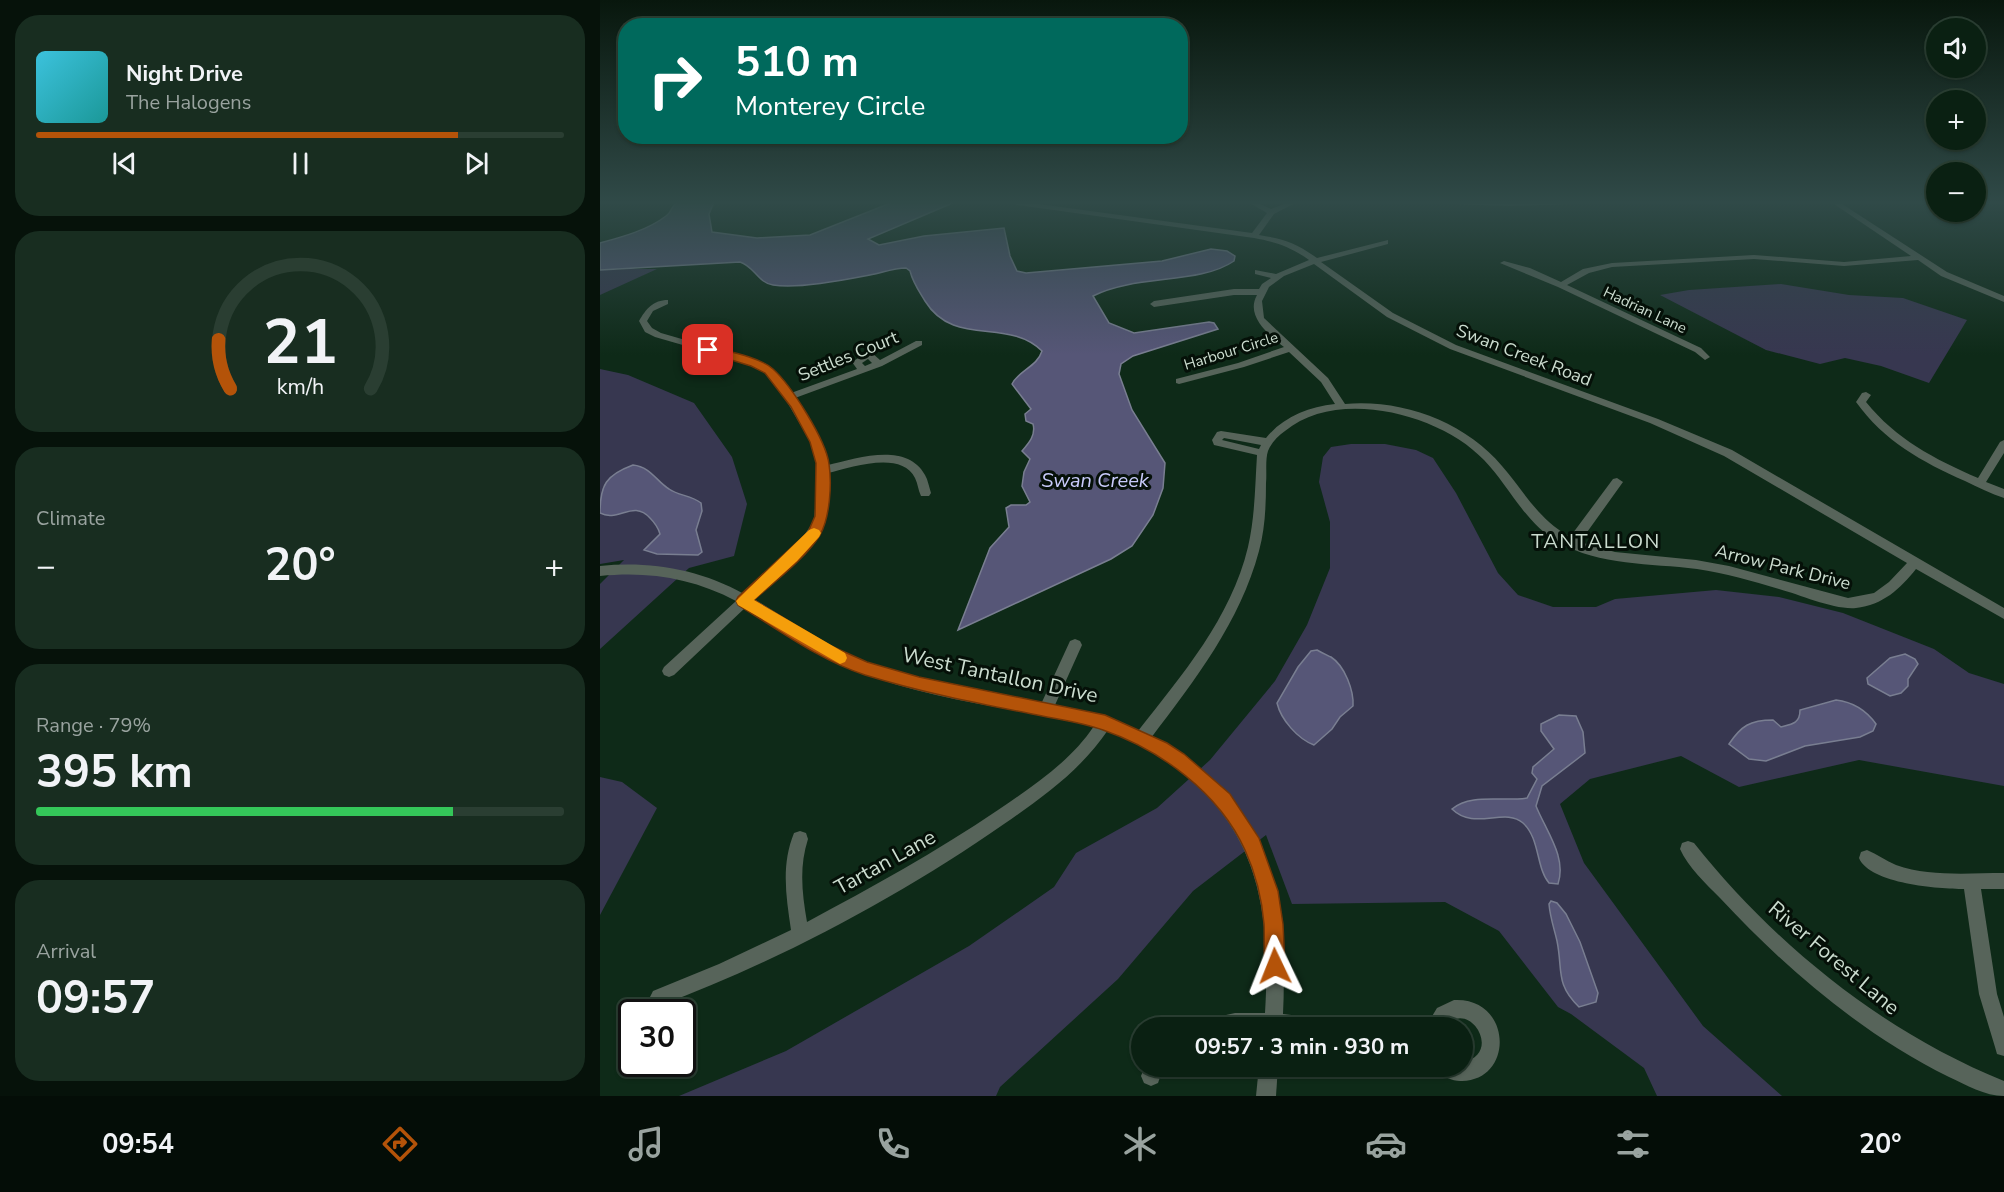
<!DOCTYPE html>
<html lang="en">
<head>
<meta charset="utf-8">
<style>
  :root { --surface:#0a2012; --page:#182d20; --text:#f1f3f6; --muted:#99a39f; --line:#2a3e32; --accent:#b45309 }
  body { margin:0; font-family:"Nunito Sans",sans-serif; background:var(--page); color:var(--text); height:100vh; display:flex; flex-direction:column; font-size:22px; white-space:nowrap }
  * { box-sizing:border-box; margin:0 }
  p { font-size:20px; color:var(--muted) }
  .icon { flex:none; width:33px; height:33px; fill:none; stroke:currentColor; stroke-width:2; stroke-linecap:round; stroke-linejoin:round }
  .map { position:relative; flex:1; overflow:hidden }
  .details { display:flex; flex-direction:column; gap:15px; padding:15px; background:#06120a; width:600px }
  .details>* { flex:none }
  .top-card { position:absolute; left:18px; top:18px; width:570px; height:126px; border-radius:24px; box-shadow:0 2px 4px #0004,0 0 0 2px var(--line); background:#00695c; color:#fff; overflow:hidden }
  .tools { position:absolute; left:1326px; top:18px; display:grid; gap:12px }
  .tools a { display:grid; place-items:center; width:60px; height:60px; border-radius:50%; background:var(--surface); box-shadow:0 2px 4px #0004,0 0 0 2px var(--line); font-size:30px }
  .speed { position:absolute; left:18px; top:999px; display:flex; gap:12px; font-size:30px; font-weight:700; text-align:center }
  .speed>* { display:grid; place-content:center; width:78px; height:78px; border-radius:50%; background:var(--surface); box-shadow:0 2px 4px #0004,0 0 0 2px var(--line); line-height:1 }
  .speed .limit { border:3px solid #111; border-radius:9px; background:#fff; color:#111 }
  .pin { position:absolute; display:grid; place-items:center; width:51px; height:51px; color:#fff; margin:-26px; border-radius:12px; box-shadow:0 3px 9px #0006 }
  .me { position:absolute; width:66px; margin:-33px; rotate:358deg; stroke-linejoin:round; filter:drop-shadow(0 0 4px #0008) }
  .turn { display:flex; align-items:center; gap:21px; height:126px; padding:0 18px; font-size:27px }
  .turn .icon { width:78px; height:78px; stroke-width:2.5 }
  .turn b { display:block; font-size:42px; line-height:51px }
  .big { font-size:45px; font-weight:700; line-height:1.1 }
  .details .tile { flex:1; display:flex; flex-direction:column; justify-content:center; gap:9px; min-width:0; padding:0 21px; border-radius:24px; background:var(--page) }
  .details .dial { align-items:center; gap:0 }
  .dial svg { height:156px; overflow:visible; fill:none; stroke:var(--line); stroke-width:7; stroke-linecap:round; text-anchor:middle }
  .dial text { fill:var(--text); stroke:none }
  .song { display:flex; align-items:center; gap:18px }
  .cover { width:72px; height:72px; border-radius:9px; background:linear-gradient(135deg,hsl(190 70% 55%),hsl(180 70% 35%)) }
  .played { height:6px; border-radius:3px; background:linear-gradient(90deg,var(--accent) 80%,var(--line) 80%) }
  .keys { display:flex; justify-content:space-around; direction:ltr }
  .heat { display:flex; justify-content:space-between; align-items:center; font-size:33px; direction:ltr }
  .charge { height:9px; border-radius:4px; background:linear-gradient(90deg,#34c759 79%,var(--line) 0) }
  .trip { position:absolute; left:531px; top:1017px; width:342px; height:60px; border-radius:30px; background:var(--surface); box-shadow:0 2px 4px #0004,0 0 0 2px var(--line); font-weight:700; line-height:60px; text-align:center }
  .dock { display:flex; height:96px; justify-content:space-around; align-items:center; background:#040d07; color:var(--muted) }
  .dock .icon { width:42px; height:42px }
  .dock .on { color:var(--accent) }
  .dock b { font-size:27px; color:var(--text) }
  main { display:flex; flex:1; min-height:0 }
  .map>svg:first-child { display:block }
  .green { fill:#373750 }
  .water { fill:#565677; stroke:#797e91; stroke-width:1.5 }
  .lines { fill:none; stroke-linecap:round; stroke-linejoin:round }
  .minor { fill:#57645a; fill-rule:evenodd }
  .route { fill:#b45309; stroke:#753606; stroke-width:1.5 }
  .slow { fill:#f59e0b }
  .labels { text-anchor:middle; stroke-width:6; stroke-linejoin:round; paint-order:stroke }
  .far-street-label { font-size:15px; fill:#cbdccf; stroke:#051008 }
  .street-label { font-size:18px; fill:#cbdccf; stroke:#051008 }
  .water-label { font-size:20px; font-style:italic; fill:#c9cbfb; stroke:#051008 }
  .neighbourhood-label { font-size:20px; letter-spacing:1.5px; fill:#cbdccf; stroke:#051008 }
  .near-street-label { font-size:21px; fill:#cbdccf; stroke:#051008 }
</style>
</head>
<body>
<main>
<section class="details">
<div class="tile">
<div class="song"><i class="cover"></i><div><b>Night Drive</b><p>The Halogens</p></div></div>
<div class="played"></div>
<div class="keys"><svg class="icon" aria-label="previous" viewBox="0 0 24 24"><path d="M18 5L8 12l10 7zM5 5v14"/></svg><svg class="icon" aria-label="pause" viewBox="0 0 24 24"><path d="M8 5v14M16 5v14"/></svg><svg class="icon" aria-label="next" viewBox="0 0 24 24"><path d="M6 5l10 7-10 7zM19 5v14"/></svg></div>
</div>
<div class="tile dial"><svg viewBox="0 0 100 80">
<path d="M14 69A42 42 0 1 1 86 69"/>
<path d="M14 69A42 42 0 0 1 8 44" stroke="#b45309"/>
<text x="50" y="56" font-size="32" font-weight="700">21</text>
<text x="50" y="72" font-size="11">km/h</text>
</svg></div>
<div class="tile"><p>Climate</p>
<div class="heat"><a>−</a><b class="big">20°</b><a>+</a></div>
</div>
<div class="tile"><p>Range · 79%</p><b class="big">395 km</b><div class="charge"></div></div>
<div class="tile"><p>Arrival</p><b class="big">09:57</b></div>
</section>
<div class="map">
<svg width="1404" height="1096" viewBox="0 0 1404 1096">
  <rect width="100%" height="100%" fill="#0e2a18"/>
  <g class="green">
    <path d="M 29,269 L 57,269 L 0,295 L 0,270 Z"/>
    <path d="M 1181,284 L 1249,295 L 1303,298 L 1367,320 L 1329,383 L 1281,366 L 1245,358 L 1220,364 L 1166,350 L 1060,295 L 1089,290 Z"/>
    <path d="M 0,369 L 28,375 L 94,403 L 132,457 L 147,504 L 134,556 L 89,568 L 0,649 L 0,584 L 24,560 L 0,564 Z"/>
    <path d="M 751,444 L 785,444 L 816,450 L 833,458 L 856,493 L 898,573 L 918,595 L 953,607 L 996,607 L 1015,599 L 1116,590 L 1179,597 L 1243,613 L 1334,649 L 1369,673 L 1404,684 L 1404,786 L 1259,760 L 1139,787 L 1081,756 L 990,779 L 960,804 L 984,863 L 1103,1026 L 1182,1096 L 1057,1096 L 1044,1068 L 971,1014 L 958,1007 L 899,931 L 845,902 L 692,904 L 666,835 L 593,891 L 518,979 L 400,1087 L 396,1096 L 79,1096 L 186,1051 L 369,946 L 454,887 L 476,853 L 557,808 L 610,760 L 675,681 L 707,625 L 730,568 L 730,522 L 719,482 L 723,457 L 731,447 Z"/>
    <path d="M 0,777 L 22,782 L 57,808 L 0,915 Z"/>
  </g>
  <g class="water">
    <path d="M 77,202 L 114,202 L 109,214 L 112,232 L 157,238 L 210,235 L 293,202 L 355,202 L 268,239 L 279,245 L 324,236 L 404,228 L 410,256 L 417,271 L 426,273 L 562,261 L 611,249 L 627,251 L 635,256 L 634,261 C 599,285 536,274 493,296 L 509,323 L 534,333 L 609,322 L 614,323 L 618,329 L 533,356 L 521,364 L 519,374 L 532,410 L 565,463 L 563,488 L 553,515 L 532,546 L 511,559 L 358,630 L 390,548 L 409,527 L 406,508 L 411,505 L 426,505 L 430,502 L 422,486 L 424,472 L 430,459 L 422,451 C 429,443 436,435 433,424 L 426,421 L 425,414 L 431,409 L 412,384 C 419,370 437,367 442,351 C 408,317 354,348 325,301 C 319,291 313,283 310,271 L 306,268 C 294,268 281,273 270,275 C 244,280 198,289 173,285 C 158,283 154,266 140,262 L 0,270 L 0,243 C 22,237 48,230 66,216 C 72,212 71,206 77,202 Z"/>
    <path d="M 33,465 C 51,467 56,481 69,489 C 79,496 91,495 101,503 L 102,511 L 96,530 L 102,552 L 98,555 L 57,554 L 44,550 L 60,534 C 58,527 55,523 50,518 C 33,499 18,523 0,513 C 0,485 6,475 33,465 Z"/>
    <path d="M 717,650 C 722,653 727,655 731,657 C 745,666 754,691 753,706 L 740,717 L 732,729 L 714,745 C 698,739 681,720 677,703 L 698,667 L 711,651 Z"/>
    <path d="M 1305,654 L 1315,659 L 1318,664 L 1308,679 L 1308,686 L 1301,693 L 1290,696 L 1268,684 L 1267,678 L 1290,658 Z"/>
    <path d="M 1236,700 C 1253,702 1266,710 1276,724 L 1273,731 L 1260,737 L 1205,746 L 1166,761 L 1149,759 L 1129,744 C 1141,726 1150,720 1173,720 L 1181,727 C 1193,724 1200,723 1200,710 Z"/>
    <path d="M 959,715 L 976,716 L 983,732 L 985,753 L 942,786 L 936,806 C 946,831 967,857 958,884 L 949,883 C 936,868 940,838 923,823 C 905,807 874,831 852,809 C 871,793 902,802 927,798 L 937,779 L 932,773 L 933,767 L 954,749 L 941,731 L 941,724 Z"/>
    <path d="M 951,901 L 957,903 L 966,914 L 980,942 L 998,993 L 996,1002 L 979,1007 C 955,984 963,970 957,941 C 954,928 950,917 949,904 Z"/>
  </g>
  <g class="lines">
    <g class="minor">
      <path d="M 407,202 L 424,202 L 652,233 L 667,213 L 648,202 L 656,202 L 671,209 L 689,202 L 697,202 L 674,214 L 659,235 C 684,239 696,243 717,258 L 788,240 L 788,244 L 721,262 L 793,313 L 856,345 L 1058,419 L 1132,450 L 1404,608 L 1404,619 L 1316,569 C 1300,589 1283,605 1256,608 C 1234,610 1201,595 1179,589 C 1152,581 1125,573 1097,569 C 1050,563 1000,566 958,542 C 924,522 910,487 884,460 C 841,414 737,387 685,431 C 678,436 671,443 668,451 C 665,460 667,473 666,483 C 666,506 665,529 659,551 C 640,622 595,680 551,738 C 575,751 600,765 619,785 C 678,846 687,933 683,1014 L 725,1019 L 732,1021 L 734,1028 L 597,1028 L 599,1021 L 635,1013 L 665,1013 C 671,914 660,831 576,768 C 556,753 530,741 508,730 C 481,770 443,797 404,824 C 301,896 177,962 59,1006 L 53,1003 L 50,997 L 53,991 L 119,964 L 191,930 C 186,896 181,865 194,833 L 200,831 L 206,833 L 208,839 C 199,867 202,893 207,922 C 272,887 336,852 398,810 C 433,786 470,762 494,726 C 416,708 332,701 257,671 C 217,655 183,629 146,607 L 74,675 L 69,677 L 64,675 L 62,671 L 64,667 L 136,601 C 93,578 48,571 0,576 L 0,566 C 50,561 99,569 144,594 L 198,544 L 214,521 L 218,470 L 214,448 L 183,395 L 166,373 L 152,365 L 55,337 L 45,332 L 39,321 C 46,309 53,300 68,300 L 68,304 L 53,311 L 47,321 L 52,328 L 61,333 L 158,361 L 172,369 L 191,393 L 257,369 L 252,362 L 266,353 L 272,353 L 280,360 L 316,341 L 322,341 L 322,345 L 282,366 L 195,398 L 224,448 L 228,465 C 256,459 306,441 325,475 C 328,480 329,487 331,493 L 329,496 L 321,496 C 318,490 318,484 315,478 C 302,450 251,467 228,473 L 224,525 L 206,550 L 154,599 C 191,621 226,647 266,663 C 323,684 383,690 442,702 L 470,641 L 475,639 L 480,641 L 482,645 L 455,705 L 505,716 L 538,731 C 582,675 631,618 648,547 C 655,517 655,486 657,455 L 614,445 L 612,440 L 617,432 L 621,431 L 666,438 C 683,417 708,407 735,404 L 721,382 L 689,352 L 644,367 L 579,384 L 576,383 L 576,379 L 638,363 L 684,347 C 669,335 645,316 657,295 L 634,295 L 554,307 L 550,304 L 554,301 L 634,289 L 659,289 L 662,284 L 671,278 L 655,274 L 655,270 L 676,274 L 709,260 C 691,247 676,242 654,238 L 411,204 ZM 714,264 L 787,317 L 850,349 L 1050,423 L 1124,456 L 1307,563 L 1289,582 L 1274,593 L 1248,598 L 1129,566 L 1096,560 L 1015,552 L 980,542 L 1023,482 L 1017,478 L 1013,479 L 970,537 L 968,536 C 936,516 926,494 902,466 C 865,422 803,399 745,404 L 728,378 L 664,318 L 662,301 L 669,287 L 684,276 ZM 268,359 L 272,363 L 265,366 L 262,363 ZM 624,438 L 661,445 L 659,449 L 622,440 Z"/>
      <path d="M 845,202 L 985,202 L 981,204 L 910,206 L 849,204 Z"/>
      <path d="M 1231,202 L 1239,202 L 1347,272 L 1404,296 L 1404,302 L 1341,276 L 1318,260 L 1244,266 L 1154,259 L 1012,267 L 989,273 L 967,285 L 1101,348 L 1110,357 L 1105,360 L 1095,352 L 958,287 L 900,263 L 904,261 L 930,268 L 961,282 L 983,269 L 1012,263 L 1154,255 L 1244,262 L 1311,256 Z"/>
      <path d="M 1266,392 L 1271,395 L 1266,402 C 1296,439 1334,459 1378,478 L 1400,442 L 1404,440 L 1404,453 L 1386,482 L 1404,489 L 1404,498 C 1391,494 1378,487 1365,481 C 1322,462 1284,441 1256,402 L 1262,393 Z"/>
      <path d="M 1088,841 L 1094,843 C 1175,945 1283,1032 1404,1081 L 1404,1096 C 1385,1096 1366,1085 1349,1077 C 1262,1034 1186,969 1120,898 C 1106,884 1088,867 1080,849 L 1082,843 Z"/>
      <path d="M 1267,850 C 1277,854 1286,861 1296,865 C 1330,877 1369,873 1404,873 L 1404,889 L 1381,889 L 1397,994 L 1404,1017 L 1404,1056 L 1397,1054 L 1395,1047 L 1379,994 L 1364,889 C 1339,889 1270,884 1259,858 L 1261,852 Z"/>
      <path d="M 854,1000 C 912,997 915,1080 862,1081 C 854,1082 843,1076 835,1073 L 833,1066 L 862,1066 L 862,1062 C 905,1055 868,995 844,1028 L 825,1028 L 837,1008 Z"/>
      <path d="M 545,1066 L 564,1066 L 558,1083 L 551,1086 L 544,1083 L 541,1076 Z"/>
      <path d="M 659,1066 L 678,1066 L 676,1096 L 656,1096 Z"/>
    </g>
  </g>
  <linearGradient id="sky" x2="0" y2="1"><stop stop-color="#08170d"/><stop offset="0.57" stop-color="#304a48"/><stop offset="1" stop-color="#304a48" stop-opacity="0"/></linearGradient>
  <rect width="1404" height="355" fill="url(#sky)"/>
  <path class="route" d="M 108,346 C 126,351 160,357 173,369 C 191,385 226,440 229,464 C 232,484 230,517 220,535 C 206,558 174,582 154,600 L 229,645 L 267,662 L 319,677 L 505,715 L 567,743 L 584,754 L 630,794 L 659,838 L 678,891 L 683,924 L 685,966 L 682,973 L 675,976 L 668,973 C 662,958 665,940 664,924 C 662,900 655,872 645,850 C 619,793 561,750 503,730 C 481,722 455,719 432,714 C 376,703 320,692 265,675 C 219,660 179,630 138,605 L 136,601 L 138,597 L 208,532 L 215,516 L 216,463 L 210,442 L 191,407 L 165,373 L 151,366 L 105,352 L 105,347 Z"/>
  <path class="slow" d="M 214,528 L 219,530 L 221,533 L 219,537 L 197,561 L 154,600 L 245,653 L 247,658 L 245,662 L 240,664 L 138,605 L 136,601 L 209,530 Z"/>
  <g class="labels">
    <g class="far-street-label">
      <text transform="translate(1045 310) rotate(25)" y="5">Hadrian Lane</text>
      <text transform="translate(631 351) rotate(-17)" y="5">Harbour Circle</text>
    </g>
    <g class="street-label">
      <text transform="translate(924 355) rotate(21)" y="6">Swan Creek Road</text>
      <text transform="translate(248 356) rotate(-22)" y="6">Settles Court</text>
      <text transform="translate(1183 567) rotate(14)" y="6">Arrow Park Drive</text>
    </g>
    <g class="water-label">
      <text x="495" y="487">Swan Creek</text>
    </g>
    <g class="neighbourhood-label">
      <text x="996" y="548">TANTALLON</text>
    </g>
    <g class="near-street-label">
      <text transform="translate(400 675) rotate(12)" y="7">West Tantallon Drive</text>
      <text transform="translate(285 862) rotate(-29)" y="7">Tartan Lane</text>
      <text transform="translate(1234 958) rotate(40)" y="7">River Forest Lane</text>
    </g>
  </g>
</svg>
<div class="tools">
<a><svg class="icon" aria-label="sound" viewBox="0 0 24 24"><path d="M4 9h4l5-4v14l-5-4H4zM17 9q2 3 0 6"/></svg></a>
<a>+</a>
<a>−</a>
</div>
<div class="speed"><div class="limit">30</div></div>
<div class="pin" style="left:108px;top:350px;background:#d93025"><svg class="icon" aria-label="arrive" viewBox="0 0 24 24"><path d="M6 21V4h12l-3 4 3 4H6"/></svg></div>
<svg class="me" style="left:675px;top:966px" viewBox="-20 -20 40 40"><path d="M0-17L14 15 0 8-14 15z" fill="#b45309" stroke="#fff" stroke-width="4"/></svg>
<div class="trip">09:57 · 3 min · 930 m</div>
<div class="top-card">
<div class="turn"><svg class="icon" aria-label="right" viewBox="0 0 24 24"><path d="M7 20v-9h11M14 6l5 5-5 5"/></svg><div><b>510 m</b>Monterey Circle</div></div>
</div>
</div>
</main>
<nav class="dock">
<b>09:54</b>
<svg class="icon on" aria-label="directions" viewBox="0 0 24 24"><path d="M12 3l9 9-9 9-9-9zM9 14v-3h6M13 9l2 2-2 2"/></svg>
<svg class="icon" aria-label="music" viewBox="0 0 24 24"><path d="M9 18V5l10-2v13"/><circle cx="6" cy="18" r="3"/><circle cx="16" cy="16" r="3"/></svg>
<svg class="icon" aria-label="phone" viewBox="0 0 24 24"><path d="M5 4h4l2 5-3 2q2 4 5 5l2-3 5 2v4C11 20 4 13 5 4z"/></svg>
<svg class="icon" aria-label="climate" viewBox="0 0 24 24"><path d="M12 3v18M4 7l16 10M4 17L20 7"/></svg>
<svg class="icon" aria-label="car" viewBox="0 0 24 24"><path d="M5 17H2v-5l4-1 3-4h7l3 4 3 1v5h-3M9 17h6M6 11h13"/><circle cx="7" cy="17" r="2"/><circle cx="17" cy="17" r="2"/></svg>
<svg class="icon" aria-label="filters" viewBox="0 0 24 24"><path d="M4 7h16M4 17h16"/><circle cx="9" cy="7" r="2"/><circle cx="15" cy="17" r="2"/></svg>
<b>20°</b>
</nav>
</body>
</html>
